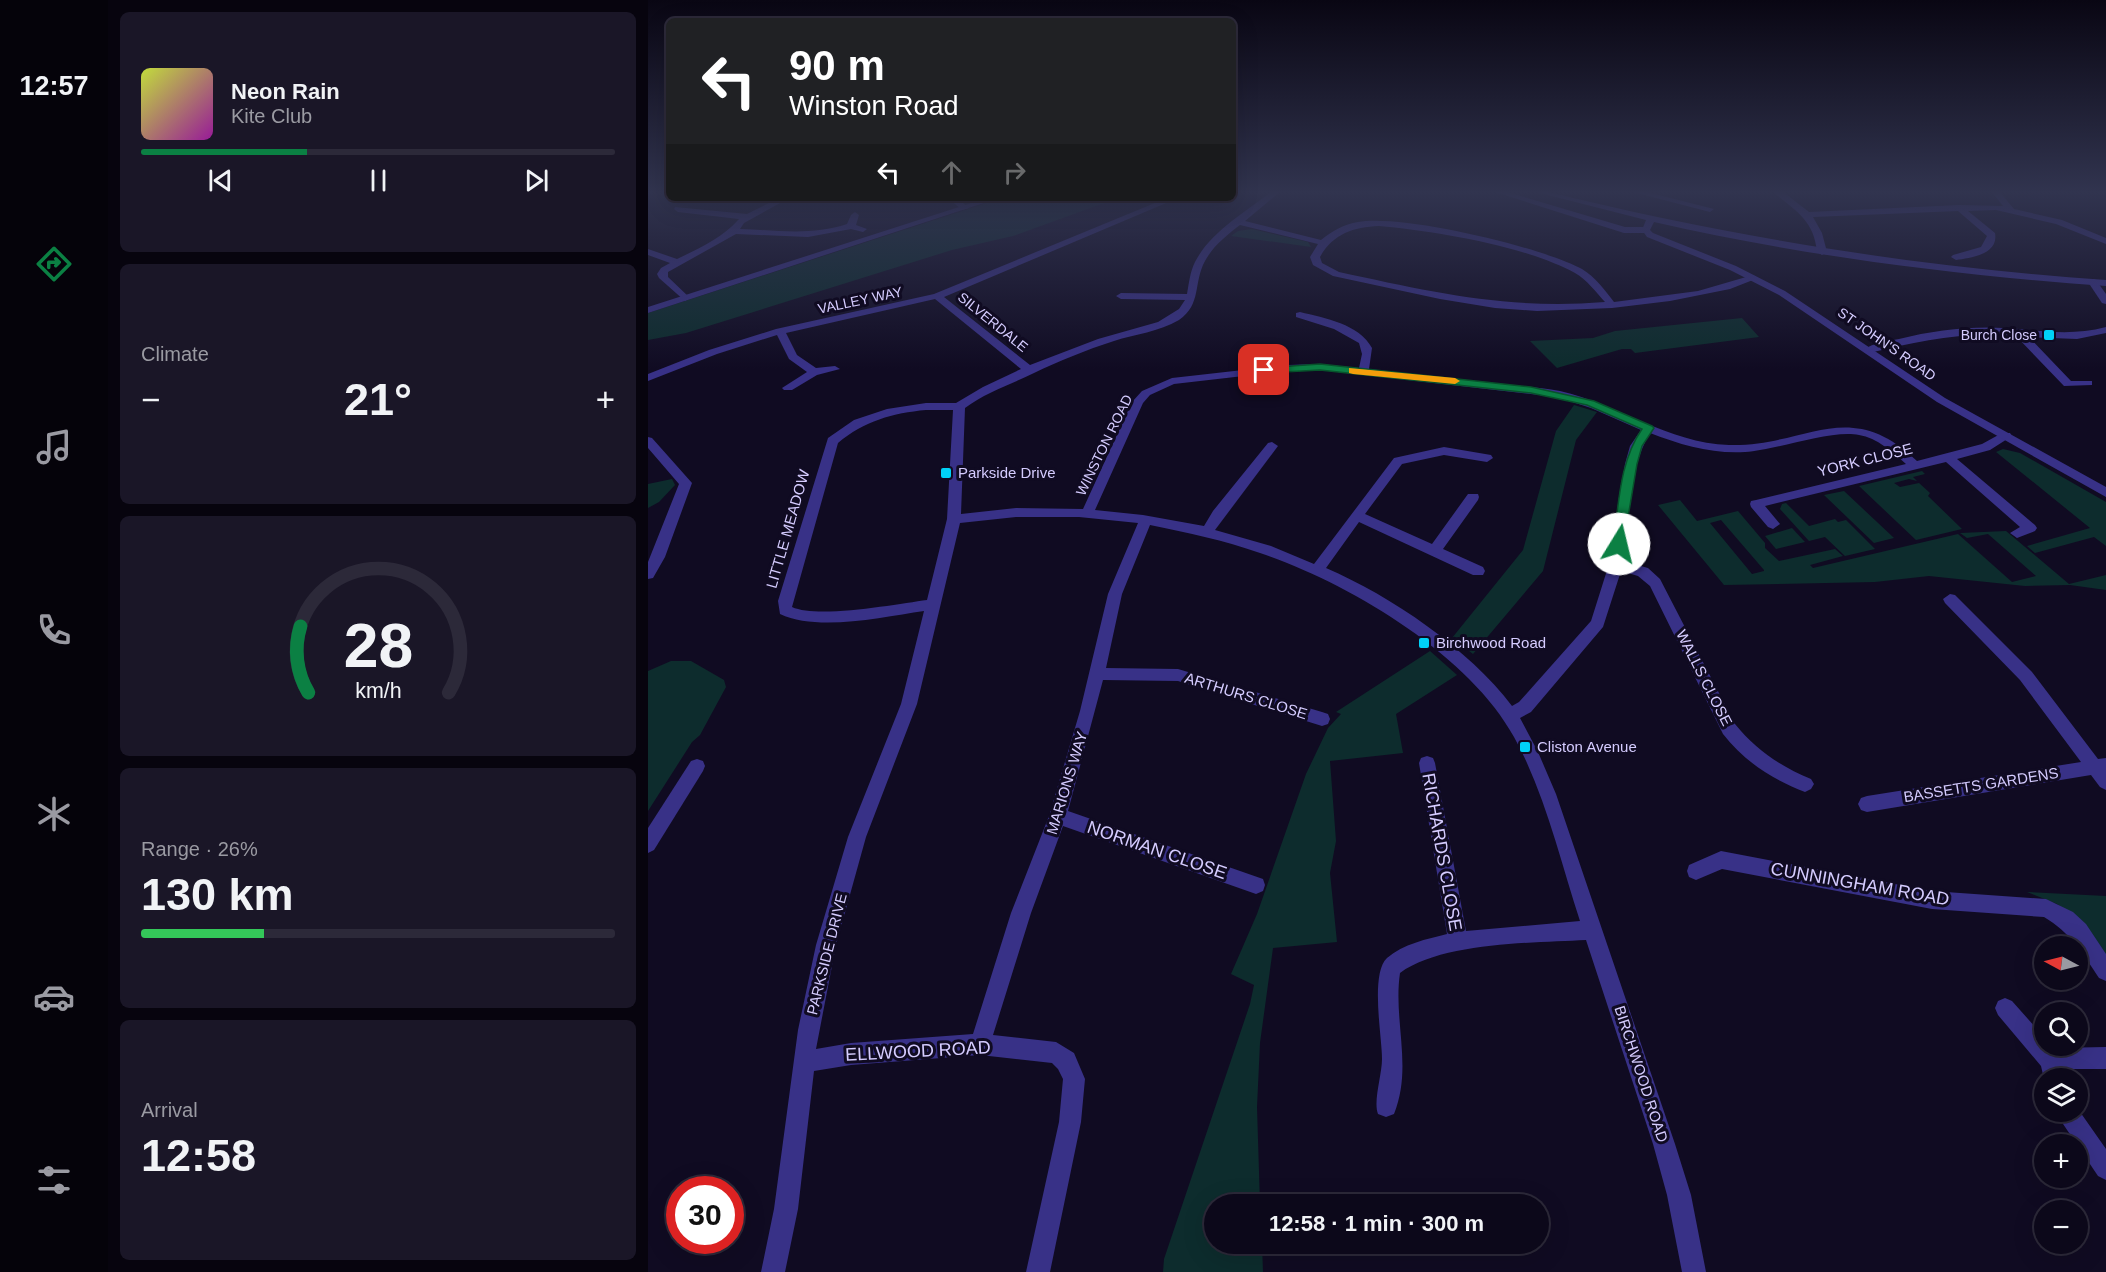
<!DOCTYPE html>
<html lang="en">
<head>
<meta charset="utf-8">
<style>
  :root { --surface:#0c081a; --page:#1a1627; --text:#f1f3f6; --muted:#9a9aa2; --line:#2c2939; --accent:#0b8043 }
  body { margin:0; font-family:Helvetica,sans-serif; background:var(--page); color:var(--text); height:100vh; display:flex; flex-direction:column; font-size:22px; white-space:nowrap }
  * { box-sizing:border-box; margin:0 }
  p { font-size:20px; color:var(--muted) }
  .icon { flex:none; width:33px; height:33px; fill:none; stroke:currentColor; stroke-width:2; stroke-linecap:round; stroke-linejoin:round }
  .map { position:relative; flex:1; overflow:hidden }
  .drawer { display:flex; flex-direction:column; gap:12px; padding:12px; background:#07040e; width:540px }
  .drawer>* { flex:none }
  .banner { position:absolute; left:18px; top:18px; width:570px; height:183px; border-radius:9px; box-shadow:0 6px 24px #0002,0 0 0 2px var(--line); background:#202124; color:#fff; overflow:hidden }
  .needle { width:39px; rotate:277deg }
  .buttons { position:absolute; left:1386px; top:936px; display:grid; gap:12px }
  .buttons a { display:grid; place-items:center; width:54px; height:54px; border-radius:50%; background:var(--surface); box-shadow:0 6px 24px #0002,0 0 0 2px var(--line); font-size:30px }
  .speed { position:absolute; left:18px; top:1176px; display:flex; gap:12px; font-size:30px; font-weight:700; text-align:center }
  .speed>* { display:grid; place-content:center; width:78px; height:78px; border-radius:50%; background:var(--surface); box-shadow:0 6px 24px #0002,0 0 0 2px var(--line); line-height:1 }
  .speed .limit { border:9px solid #d22; background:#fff; color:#111 }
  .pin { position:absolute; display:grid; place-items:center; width:51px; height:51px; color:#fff; margin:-26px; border-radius:12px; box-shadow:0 3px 9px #0006 }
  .me { position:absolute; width:66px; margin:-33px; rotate:9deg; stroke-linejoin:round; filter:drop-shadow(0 0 4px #0008) }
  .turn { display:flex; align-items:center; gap:21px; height:126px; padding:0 24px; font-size:27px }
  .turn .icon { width:78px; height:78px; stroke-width:2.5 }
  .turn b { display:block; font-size:42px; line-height:51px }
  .lanes { display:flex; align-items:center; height:57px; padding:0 24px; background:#0003; justify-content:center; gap:30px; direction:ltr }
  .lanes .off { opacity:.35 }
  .big { font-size:45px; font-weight:700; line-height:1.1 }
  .drawer .tile { flex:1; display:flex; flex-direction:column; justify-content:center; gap:9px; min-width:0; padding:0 21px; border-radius:9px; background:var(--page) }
  .drawer .dial { align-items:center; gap:0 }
  .dial svg { height:156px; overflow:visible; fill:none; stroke:var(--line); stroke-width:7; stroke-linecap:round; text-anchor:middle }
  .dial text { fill:var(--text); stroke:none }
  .song { display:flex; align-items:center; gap:18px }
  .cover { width:72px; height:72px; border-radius:9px; background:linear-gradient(135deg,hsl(70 70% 55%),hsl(300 70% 35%)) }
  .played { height:6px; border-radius:3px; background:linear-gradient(90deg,var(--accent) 35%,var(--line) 35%) }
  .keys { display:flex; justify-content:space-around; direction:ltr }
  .heat { display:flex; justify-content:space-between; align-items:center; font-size:33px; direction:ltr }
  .charge { height:9px; border-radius:4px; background:linear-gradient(90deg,#34c759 26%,var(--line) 0) }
  .trip { position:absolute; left:556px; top:1194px; width:345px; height:60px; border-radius:30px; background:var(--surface); box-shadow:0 6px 24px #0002,0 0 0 2px var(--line); font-weight:700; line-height:60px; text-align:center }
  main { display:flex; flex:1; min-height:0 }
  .dock { display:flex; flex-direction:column; width:108px; justify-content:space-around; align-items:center; background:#05030a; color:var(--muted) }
  .dock .icon { width:42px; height:42px }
  .dock .selected { color:var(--accent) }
  .dock b { font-size:27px; color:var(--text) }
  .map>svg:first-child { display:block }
  .green { fill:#0d2c2d; fill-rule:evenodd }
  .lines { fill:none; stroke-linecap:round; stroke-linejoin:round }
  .minor { fill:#383187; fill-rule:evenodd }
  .tertiary { fill:#383187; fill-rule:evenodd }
  .route { fill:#0b8043; stroke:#07532c; stroke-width:1.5 }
  .slow { fill:#f59e0b }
  .poi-dot { fill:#00d2f7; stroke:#100b22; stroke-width:2 }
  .labels { text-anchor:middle; stroke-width:6; stroke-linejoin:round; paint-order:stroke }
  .far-street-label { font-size:14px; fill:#d5ccff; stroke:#100b22 }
  .far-poi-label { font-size:14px; fill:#d5ccff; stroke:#100b22; text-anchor:end }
  .street-label { font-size:15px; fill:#d5ccff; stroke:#100b22 }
  .poi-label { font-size:15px; fill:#d5ccff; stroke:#100b22; text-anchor:start }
  .near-street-label { font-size:18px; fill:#d5ccff; stroke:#100b22 }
</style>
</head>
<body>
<main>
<nav class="dock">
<b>12:57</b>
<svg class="icon selected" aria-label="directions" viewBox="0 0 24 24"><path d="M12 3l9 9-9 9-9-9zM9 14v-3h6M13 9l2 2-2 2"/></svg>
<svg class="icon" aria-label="music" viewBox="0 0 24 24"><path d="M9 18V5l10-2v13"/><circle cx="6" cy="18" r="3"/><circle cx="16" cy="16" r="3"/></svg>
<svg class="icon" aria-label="phone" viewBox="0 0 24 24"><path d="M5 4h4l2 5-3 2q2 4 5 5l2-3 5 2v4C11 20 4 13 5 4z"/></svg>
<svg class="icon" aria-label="climate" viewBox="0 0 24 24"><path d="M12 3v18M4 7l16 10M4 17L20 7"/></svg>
<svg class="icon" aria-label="car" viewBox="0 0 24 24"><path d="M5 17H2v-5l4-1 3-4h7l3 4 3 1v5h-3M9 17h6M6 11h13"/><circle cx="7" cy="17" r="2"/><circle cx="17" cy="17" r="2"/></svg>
<svg class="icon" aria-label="filters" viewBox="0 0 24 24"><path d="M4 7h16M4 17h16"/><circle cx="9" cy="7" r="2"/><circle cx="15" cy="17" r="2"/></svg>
</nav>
<section class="drawer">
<div class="tile">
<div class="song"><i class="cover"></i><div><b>Neon Rain</b><p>Kite Club</p></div></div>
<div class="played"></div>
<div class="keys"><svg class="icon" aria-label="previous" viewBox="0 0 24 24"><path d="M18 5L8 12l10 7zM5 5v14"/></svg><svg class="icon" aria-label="pause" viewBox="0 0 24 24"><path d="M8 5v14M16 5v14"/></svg><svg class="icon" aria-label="next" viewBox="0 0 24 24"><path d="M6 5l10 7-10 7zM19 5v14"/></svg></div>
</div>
<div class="tile"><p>Climate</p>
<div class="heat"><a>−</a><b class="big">21°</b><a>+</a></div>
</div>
<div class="tile dial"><svg viewBox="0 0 100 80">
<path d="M14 69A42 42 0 1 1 86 69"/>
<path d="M14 69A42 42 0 0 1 10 35" stroke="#0b8043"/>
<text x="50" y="56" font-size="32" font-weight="700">28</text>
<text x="50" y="72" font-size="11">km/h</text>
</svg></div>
<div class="tile"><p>Range · 26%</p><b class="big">130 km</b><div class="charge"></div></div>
<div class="tile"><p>Arrival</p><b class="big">12:58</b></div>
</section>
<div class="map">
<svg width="1458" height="1272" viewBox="0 0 1458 1272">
  <rect width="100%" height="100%" fill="#100b22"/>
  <g class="green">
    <path d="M 354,198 L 470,198 L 365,236 L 304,250 L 38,333 L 0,340 L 0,313 Z"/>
    <path d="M 604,229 L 660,242 L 663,247 L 583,236 L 590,231 Z"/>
    <path d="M 1094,318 L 1111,337 L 987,353 L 983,349 L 974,349 L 909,368 L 882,341 L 945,338 L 967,331 Z"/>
    <path d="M 926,405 L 949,412 L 928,440 L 895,571 L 825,654 L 804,638 L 875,550 L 908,431 Z"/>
    <path d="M 1355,449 L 1372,453 L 1458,502 L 1458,546 L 1446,537 L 1387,553 L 1379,546 L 1442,528 L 1348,452 Z"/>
    <path d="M 1274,471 L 1277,474 L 1265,477 L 1269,481 L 1261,479 L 1246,483 L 1252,487 L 1271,483 L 1282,493 L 1280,496 L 1314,529 L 1268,540 L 1211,486 Z"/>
    <path d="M 24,479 L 27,485 L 11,502 L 0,508 L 0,484 Z"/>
    <path d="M 1196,491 L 1246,538 L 1226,543 L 1176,495 Z"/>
    <path d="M 1032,500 L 1049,521 L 1090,511 L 1117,543 L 1117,548 L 1131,561 L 1187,549 L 1195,556 L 1162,565 L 1165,568 L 1310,534 L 1364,582 L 1388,576 L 1340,534 L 1319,538 L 1312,533 L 1358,531 L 1421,584 L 1458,575 L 1458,590 L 1422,585 L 1377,586 L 1281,576 L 1227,582 L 1076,585 L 1010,505 ZM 1073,520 L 1116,570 L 1116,571 L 1104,574 L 1062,523 Z"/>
    <path d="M 1138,503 L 1161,526 L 1187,519 L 1190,522 L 1198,520 L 1227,549 L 1197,556 L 1177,537 L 1161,541 L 1132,509 L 1134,504 Z"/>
    <path d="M 1144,528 L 1157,542 L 1128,549 L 1117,536 Z"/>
    <path d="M 782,651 L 809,675 L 748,714 L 755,753 L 682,761 L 688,841 L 682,873 L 689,942 L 625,948 L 612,1043 L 609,1107 L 612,1204 L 567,1204 L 567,1244 L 614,1244 L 615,1272 L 515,1272 L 516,1259 L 602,1004 L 606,985 L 583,974 L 609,914 L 658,774 L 680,728 L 693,714 L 688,712 Z"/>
    <path d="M 23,661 L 43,661 L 76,680 L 78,687 L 52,735 L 44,742 L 0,811 L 0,671 Z"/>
    <path d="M 1379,892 L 1458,896 L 1458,958 L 1434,921 L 1409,904 Z"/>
  </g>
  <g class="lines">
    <g class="minor">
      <path d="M 624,191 L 633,191 L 597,221 L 673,240 C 684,231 696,224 710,222 C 755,214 893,247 934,269 C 947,277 957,290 966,302 L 1050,291 L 1105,275 L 1110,278 L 1082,289 L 1022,301 L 964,308 L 889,311 L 847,308 L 792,299 L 685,276 L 665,265 L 662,257 L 670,244 L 592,225 C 579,235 565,246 557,261 C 545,283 554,304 531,320 C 511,332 487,334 466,341 C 438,350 411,361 386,373 C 362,385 338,392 317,408 L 313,514 L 368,508 L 435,509 L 484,402 L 494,391 L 524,378 L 639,365 L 672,364 L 711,368 L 714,354 L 711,343 L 686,329 L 648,317 L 648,313 L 652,312 C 677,318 711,324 724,348 L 721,369 C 764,374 806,379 848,384 C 869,386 891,387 912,391 C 970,404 1020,443 1081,445 C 1159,447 1200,395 1269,461 L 1334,444 L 1354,433 L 1362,433 L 1364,436 L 1342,450 L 1309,459 L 1387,525 L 1389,528 L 1387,531 L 1369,538 L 1362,533 L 1372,527 L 1298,462 L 1117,506 L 1132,524 L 1125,529 L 1120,527 L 1103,507 L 1102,504 L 1103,501 L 1108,500 L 1258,464 C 1245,452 1229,438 1211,435 C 1184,429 1129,450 1097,452 C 1064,454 1033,445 1002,433 C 981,466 981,523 975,561 L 1000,568 L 1012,579 L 1087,724 C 1108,750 1132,766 1163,779 L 1166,784 L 1163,789 L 1157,792 C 1124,779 1097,762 1075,734 L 1002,586 L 990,576 L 973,571 L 955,627 L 883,712 L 872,718 L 890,752 L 908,794 L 1027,1144 L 1043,1195 L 1058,1272 L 1034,1272 L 1019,1195 L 1005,1144 L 938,940 C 885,943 795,942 752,973 C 745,1021 765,1067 746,1114 L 738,1117 L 730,1114 C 725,1101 734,1075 734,1059 C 734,1036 722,974 739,958 C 755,944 779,939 799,934 L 771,763 L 773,758 L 779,756 L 785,758 L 787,763 L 818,931 L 932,921 C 912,860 897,793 866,737 C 821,654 699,582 612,553 C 575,540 541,533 502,525 L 474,594 L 458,668 L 530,669 L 674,712 L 680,714 L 682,719 L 680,724 L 674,726 L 530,681 L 455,680 L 420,811 L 615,879 L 617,885 L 615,891 L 608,894 L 415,826 L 383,913 L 345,1035 L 408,1042 L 426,1053 L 437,1079 L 433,1122 L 402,1272 L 378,1272 L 411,1122 L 415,1079 L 410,1069 L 404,1063 L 332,1055 L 203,1065 L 166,1071 L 150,1209 L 137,1272 L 113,1272 L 126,1209 L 150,1030 L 168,945 L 200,837 L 253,704 L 276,611 C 235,617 170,632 132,614 L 130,601 L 180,438 L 206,420 L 239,409 L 278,403 L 308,403 L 335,387 L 373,369 L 287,299 L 138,333 L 149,355 L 168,368 L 187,366 L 192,369 L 169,375 L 144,390 L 136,390 L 134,388 L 159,372 L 141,359 L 129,335 L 69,354 L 0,381 L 0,374 L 61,350 L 128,329 L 286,294 L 519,198 L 530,198 L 296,297 L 382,365 L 450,339 L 510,322 L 531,309 L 537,300 L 473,299 L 468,296 L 473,293 L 539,294 C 541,283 542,272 547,262 C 563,231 598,212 624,191 ZM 731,226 C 787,231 878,246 927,273 C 939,280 948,292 957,302 C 860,310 784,292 691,272 L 674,263 L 672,257 C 685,234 705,227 731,226 ZM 672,370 L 909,397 L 943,408 L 993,430 L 982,446 L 977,464 L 961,564 L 943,621 L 871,702 L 864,706 C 821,649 743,596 678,568 L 711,522 L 825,575 L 835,575 L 837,571 L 835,567 L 795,549 L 830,500 L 831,497 L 830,494 L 820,494 L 784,544 L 717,514 L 754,464 L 796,455 L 839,462 L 845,458 L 843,455 L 796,447 L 746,458 L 666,564 L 623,546 L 567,530 L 630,446 L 624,442 L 620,443 L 565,511 L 556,526 L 495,515 L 447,510 L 495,403 L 502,395 L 526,384 L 639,371 ZM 278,410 L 305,410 L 299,519 L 279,600 C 249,604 170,619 144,607 L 190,443 C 216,421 245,413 278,410 ZM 368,517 L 431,517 L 490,523 L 460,594 L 432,711 L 401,816 L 363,913 L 325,1034 L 203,1043 L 168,1049 L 188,945 L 218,837 L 269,704 L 312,523 Z"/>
      <path d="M 844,191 L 856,191 L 977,227 L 998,227 L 1002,230 L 998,233 L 976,233 Z"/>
      <path d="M 981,191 L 995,191 L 1066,209 L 1062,212 Z"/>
      <path d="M 1124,191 L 1134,191 L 1161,212 L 1311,205 L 1355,206 L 1343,191 L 1351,191 L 1366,209 L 1414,220 L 1458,238 L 1458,244 L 1408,224 L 1348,210 L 1320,211 L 1347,233 C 1351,254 1323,258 1308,260 L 1303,257 L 1305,255 L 1333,247 L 1339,236 L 1310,211 L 1165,217 L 1174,233 L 1179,252 L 1174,255 L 1169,252 C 1166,219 1146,210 1124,191 Z"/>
      <path d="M 131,198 L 141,198 L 96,223 L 92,229 C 128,230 164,236 199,224 L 203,215 L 207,212 L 211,215 L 208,225 L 219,229 L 215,232 L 203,229 L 160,237 L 88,234 L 20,272 L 20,277 L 42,298 L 37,301 L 11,278 L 9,274 L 13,268 L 22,263 L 0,255 L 0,249 L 29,259 C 52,248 74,238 91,219 L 30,212 L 26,209 L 27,207 L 99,214 Z"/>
      <path d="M 300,198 L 309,198 L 321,208 L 314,210 Z"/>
      <path d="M 1445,279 L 1448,280 L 1458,294 L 1458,304 L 1454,303 L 1440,282 Z"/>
      <path d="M 1458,327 L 1458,333 L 1429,339 L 1381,337 L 1423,381 L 1444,381 L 1444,385 L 1416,386 L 1368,336 C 1316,331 1271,341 1221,353 L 1216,350 C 1224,343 1240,341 1251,339 C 1290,329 1331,325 1371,329 C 1401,332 1428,335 1458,327 Z"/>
      <path d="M 0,437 L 4,438 L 44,483 L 17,557 L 5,578 L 0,579 L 0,562 L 31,484 L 0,448 Z"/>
      <path d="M 1302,594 L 1307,595 L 1384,672 L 1450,759 L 1458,758 L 1458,790 L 1452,787 L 1443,775 L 1219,812 L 1213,810 L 1210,804 L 1213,798 L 1219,796 L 1433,762 L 1372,680 L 1297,603 L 1295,599 Z"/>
      <path d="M 49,759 L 55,761 L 57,766 L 55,771 L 6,850 L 0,853 L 0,828 L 43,761 Z"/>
      <path d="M 1073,851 L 1284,891 L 1398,899 L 1425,912 L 1438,924 L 1458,954 L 1458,981 L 1451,978 C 1435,954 1422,932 1396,917 L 1284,909 L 1074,869 L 1048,880 L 1041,877 L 1039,871 L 1041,865 Z"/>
      <path d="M 1357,998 L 1364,1001 L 1396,1037 L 1396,1046 L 1404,1046 L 1406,1048 L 1458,1047 L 1458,1069 L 1415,1069 L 1418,1078 L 1396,1079 L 1393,1066 L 1350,1015 L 1347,1008 L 1350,1001 Z"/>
      <path d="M 1430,1109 L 1458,1149 L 1458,1180 L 1450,1176 L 1407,1112 L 1430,1112 Z"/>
    </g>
    <g class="tertiary">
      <path d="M 884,191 L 897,191 C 1082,237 1268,267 1458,280 L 1458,286 C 1306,275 1155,256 1006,222 L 1002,230 L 1005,233 L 1088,266 L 1137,291 L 1297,398 L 1458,487 L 1458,497 L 1289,402 L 1131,295 L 1082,270 L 999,237 L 994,230 L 998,220 Z"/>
      <path d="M 339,198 L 351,198 L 0,313 L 0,307 Z"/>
    </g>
  </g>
  <linearGradient id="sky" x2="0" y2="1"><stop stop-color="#090613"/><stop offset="0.52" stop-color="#31344f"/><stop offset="1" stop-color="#31344f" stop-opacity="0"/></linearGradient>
  <rect width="1458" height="369" fill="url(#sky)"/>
  <path class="route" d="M 672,364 L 883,387 L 946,401 L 1004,426 L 1006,428 L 994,446 L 989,464 L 975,547 L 971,548 L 965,544 C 971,505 971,462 994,429 L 939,405 L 883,393 L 672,370 L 616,373 L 611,370 L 616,368 Z"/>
  <path class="slow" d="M 701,368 L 807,378 L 812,381 L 807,384 L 705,374 L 701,373 Z"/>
  <g class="poi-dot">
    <rect x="1395" y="329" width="12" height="12" rx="3"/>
    <rect x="292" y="467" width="12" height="12" rx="3"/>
    <rect x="770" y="637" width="12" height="12" rx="3"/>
    <rect x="871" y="741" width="12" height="12" rx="3"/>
  </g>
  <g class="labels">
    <g class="far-street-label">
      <text transform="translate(212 300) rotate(-12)" y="5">VALLEY WAY</text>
      <text transform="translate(345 322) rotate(39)" y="5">SILVERDALE</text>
      <text transform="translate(1239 344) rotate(35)" y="5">ST JOHN'S ROAD</text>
      <text transform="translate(456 445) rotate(-64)" y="5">WINSTON ROAD</text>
    </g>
    <g class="far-poi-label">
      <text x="1389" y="340">Burch Close</text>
    </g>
    <g class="street-label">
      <text transform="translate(1217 460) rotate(-14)" y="5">YORK CLOSE</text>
      <text transform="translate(140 529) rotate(-74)" y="5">LITTLE MEADOW</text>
      <text transform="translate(1056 678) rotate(63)" y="5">WALLS CLOSE</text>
      <text transform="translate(598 696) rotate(17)" y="5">ARTHURS CLOSE</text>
      <text transform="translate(419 783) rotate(-73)" y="5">MARIONS WAY</text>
      <text transform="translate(1333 785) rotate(-9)" y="5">BASSETTS GARDENS</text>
      <text transform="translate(179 954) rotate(-76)" y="5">PARKSIDE DRIVE</text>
      <text transform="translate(993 1074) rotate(72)" y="5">BIRCHWOOD ROAD</text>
    </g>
    <g class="poi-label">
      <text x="310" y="478">Parkside Drive</text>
      <text x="788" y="648">Birchwood Road</text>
      <text x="889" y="752">Cliston Avenue</text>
    </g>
    <g class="near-street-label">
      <text transform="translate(509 850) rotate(19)" y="6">NORMAN CLOSE</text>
      <text transform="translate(794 852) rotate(80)" y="6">RICHARDS CLOSE</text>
      <text transform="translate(1212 884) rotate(10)" y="6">CUNNINGHAM ROAD</text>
      <text transform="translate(270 1051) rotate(-3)" y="6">ELLWOOD ROAD</text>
    </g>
  </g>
</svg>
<div class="buttons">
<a><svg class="needle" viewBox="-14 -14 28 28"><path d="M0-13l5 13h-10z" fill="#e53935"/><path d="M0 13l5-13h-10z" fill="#9a9aa2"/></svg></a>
<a><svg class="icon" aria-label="search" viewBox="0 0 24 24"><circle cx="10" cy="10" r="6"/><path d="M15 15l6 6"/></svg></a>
<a><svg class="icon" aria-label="layers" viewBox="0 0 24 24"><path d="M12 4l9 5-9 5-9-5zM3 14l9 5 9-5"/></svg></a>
<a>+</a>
<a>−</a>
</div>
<div class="speed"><div class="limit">30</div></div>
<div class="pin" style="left:616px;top:370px;background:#d93025"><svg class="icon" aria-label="arrive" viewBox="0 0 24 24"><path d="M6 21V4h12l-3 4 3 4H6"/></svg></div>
<svg class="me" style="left:971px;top:544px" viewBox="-20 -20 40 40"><circle r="19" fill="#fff"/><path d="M0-13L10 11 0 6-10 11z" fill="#0b8043"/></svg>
<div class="trip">12:58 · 1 min · 300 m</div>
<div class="banner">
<div class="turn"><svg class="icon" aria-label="left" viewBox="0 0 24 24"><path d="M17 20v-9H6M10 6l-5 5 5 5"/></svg><div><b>90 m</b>Winston Road</div></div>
<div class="lanes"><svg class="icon" aria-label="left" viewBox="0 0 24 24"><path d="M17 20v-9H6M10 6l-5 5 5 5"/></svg><svg class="icon off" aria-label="ahead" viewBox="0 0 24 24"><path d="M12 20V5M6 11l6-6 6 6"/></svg><svg class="icon off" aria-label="right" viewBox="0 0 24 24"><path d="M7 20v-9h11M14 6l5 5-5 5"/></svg></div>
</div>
</div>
</main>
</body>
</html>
